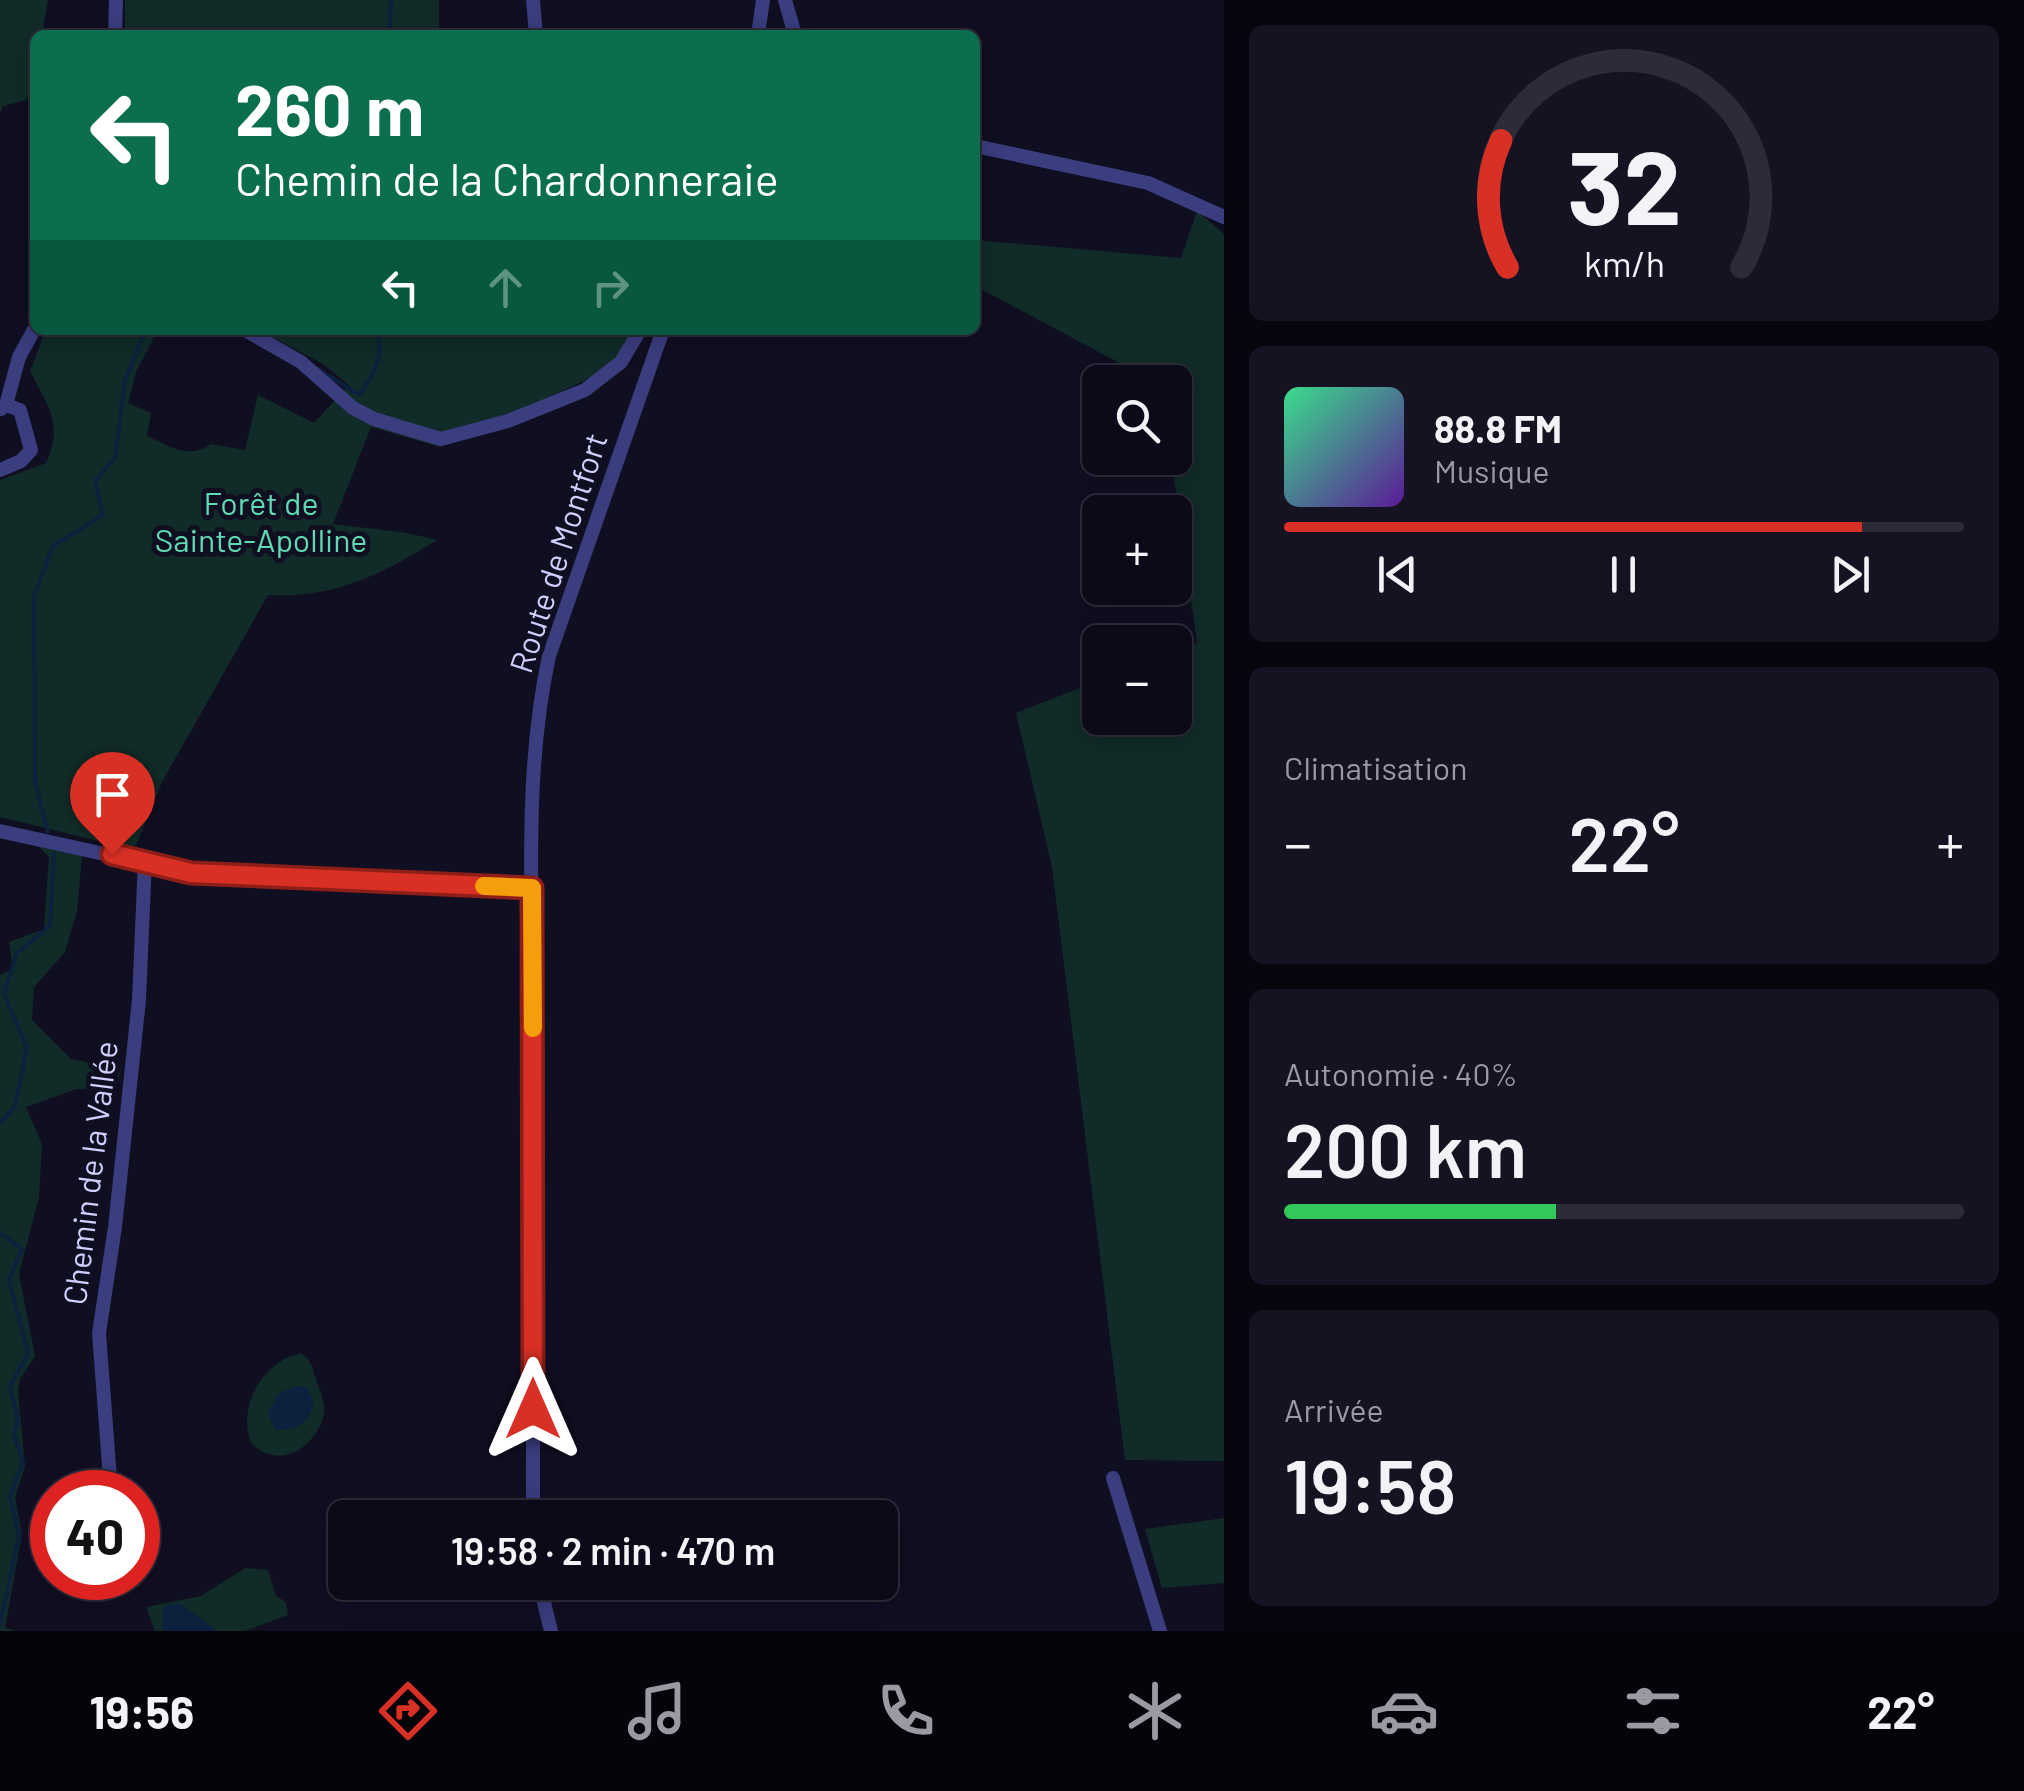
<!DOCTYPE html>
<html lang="fr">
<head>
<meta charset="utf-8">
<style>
  :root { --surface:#0c0a19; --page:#151322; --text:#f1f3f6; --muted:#9a9aa2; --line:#2c2b38; --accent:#d93025 }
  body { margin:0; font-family:Barlow,sans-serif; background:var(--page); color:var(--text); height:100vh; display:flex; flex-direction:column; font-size:38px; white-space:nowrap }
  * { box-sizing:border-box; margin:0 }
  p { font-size:32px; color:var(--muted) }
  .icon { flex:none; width:55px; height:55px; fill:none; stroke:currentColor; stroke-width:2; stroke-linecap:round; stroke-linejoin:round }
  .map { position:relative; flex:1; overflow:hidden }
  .sheet { display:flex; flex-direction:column; gap:25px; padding:25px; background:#07060e; width:800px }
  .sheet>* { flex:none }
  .hud { position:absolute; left:30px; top:30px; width:950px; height:305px; border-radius:15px; box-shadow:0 5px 25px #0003,0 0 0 2px var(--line); background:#0b6e4f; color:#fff; overflow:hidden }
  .buttons { position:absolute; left:1082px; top:365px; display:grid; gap:20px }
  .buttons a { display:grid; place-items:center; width:110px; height:110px; border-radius:15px; background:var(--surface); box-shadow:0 5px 25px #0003,0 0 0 2px var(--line); font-size:50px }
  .speed { position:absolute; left:30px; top:1470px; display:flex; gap:20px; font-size:50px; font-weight:700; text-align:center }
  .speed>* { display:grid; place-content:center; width:130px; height:130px; border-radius:50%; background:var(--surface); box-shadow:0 5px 25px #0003,0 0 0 2px var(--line); line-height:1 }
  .speed .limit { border:15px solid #d22; background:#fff; color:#111 }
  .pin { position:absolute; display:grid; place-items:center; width:85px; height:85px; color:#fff; margin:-102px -42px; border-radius:50% 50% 50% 0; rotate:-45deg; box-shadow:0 0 10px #0007 }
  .pin .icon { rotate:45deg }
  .me { position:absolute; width:110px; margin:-55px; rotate:0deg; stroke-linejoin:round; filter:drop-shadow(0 0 8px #0008) }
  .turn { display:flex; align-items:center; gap:35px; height:210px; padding:0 40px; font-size:45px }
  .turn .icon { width:130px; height:130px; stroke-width:2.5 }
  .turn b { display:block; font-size:70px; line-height:85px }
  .lanes { display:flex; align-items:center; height:95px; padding:0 40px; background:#0003; justify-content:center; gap:50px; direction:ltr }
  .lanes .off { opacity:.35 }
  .big { font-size:75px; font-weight:600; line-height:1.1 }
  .sheet .tile { flex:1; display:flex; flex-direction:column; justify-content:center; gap:15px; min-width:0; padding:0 35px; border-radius:15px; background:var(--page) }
  .sheet .dial { align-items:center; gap:0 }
  .dial svg { height:260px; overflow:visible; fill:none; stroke:var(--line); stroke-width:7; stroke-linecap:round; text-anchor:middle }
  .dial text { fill:var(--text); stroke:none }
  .song { display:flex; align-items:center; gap:30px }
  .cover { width:120px; height:120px; border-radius:15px; background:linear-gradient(135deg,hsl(150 70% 55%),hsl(270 70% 35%)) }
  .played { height:10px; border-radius:5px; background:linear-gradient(90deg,var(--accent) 85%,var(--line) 85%) }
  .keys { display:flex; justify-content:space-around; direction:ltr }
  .heat { display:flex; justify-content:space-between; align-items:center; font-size:55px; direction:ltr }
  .charge { height:15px; border-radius:8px; background:linear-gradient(90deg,#34c759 40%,var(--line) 0) }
  .trip { position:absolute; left:328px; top:1500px; width:570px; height:100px; border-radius:15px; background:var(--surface); box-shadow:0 5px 25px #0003,0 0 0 2px var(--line); font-weight:600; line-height:100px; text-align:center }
  .tabs { display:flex; height:160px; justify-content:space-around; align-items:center; background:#05040a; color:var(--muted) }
  .tabs .icon { width:70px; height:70px }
  .tabs .active { color:var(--accent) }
  .tabs b { font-size:45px; color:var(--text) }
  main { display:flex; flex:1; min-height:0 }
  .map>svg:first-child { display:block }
  .green { fill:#112b28 }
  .water { fill:#0b213d }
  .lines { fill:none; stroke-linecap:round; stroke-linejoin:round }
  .stream { stroke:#0b213d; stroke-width:4 }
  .minor { stroke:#3a3d7e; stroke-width:14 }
  .route-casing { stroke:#8d1f18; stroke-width:25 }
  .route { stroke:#d93025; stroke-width:18 }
  .slow { stroke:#f59e0b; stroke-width:18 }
  .labels { text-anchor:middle; stroke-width:10; stroke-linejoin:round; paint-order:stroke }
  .park-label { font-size:32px; fill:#5edbb2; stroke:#100e21 }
  .street-label { font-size:32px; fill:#d1cffd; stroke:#100e21 }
</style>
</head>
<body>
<main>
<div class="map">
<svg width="1224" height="1631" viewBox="0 0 1224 1631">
  <rect width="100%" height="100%" fill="#100e21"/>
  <g class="green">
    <path d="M 0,0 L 48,0 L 42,35 L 35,35 L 35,66 L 27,100 L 3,106 L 0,113 Z"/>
    <rect x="125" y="0" width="314" height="35"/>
    <path d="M 1197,211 L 1224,234 L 1224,1461 L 1125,1460 L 1052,867 L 1016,713 L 1100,680 L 1100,718 L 1175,718 L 1175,652 L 1197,643 L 1171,458 L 1175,458 L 1175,382 L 1155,382 L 975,286 L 975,240 L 1181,258 Z"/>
    <path d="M 46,330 L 158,330 L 136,372 L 128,403 L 151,413 L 147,436 C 170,446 189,460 211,444 L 245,450 L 258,395 L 314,423 L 349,385 L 323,364 L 259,330 L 632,330 L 621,364 L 440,447 L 371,427 L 333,524 C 369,529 402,530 437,540 C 383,574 333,599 268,595 L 162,782 L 136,845 L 127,848 L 0,817 L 0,480 L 46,463 C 64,424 48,407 30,371 Z"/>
    <path d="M 38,846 L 82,856 L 77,911 L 65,952 L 34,987 L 32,1020 L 71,1059 L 121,1069 L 116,1089 L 77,1089 L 26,1107 L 42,1144 L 39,1197 L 19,1274 L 35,1356 L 20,1379 L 18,1391 L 25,1467 L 15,1497 L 22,1534 L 5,1628 L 17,1631 L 0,1631 L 0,975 L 13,969 L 9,942 L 44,929 L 49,857 Z"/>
    <path d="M 301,1353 C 312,1360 312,1368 316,1379 C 320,1392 327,1404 323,1418 C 313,1450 278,1470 251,1443 C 237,1406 263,1361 301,1353 Z"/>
    <path d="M 1224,1518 L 1224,1583 L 1162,1588 L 1145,1529 Z"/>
    <path d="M 245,1568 L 268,1570 L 276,1596 L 286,1602 L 288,1615 L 245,1631 L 155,1631 L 146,1607 L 201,1596 Z"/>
  </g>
  <g class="water">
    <path d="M 296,1386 L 308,1388 L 314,1404 C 306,1426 297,1429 275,1430 L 268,1413 L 279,1393 Z"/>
    <path d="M 179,1603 L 211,1626 L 215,1631 L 163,1631 L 163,1610 L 167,1605 Z"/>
  </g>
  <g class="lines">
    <g class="stream">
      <path d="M 389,35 L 391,0"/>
      <path d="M 318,369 L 359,395 C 373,377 385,353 377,330"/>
      <path d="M 48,832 L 35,782 L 34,596 L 53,546 L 103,515 L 95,481 L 115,458 L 125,381 L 145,330"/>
      <path d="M 0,1123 L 15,1106 L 27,1048 L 4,994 L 17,953 L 50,926 L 54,853"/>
      <path d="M 0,1233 L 22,1249 L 9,1280 L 28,1353 L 10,1387 L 18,1419 L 14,1434 L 23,1462 L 10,1496 L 19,1535 L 0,1625"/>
    </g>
    <g class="minor">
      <path d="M 533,0 L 536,35"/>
      <path d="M 785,0 L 795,35"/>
      <path d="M 115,35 L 116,0"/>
      <path d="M 758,35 L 763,0"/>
      <path d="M 975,146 L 1148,183 L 1224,217"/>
      <path d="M 245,330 L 301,362 L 353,408 L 374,419 L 441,439 L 508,421 L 585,390 L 621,362 L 640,330"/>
      <path d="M 1,409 L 6,405 L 19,357 L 35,328"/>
      <path d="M 0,470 L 21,461 L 31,450 L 20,410 L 6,405"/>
      <path d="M 0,831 L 191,873 L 532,889"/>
      <path d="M 1113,1478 L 1160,1631"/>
      <path d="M 111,1492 L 99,1333 L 115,1227 L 139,1000 L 145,860"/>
      <path d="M 533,1518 C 533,1348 533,1179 533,1010 C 532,893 524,772 549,656 L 663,330"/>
      <path d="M 539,1582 L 551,1631"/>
    </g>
  </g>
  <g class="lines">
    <g class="route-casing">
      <path id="route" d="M 112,854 L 191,873 L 532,888 L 533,1409"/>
    </g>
    <use href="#route" class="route"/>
    <path class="slow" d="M 484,886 L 532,888 L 533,1028"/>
  </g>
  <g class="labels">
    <g class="park-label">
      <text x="261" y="515">Forêt de<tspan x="261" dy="37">Sainte-Apolline</tspan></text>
    </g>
    <g class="street-label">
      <text transform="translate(559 553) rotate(-72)" y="11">Route de Montfort</text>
      <text transform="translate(91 1173) rotate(-83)" y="11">Chemin de la Vallée</text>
    </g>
  </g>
</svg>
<div class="buttons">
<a><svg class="icon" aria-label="search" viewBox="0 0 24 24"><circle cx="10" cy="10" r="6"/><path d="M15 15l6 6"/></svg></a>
<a>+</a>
<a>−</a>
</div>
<div class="speed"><div class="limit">40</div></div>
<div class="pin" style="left:112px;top:854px;background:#d93025"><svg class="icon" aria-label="arrive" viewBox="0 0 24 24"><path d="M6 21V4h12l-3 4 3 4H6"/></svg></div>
<svg class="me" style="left:533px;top:1409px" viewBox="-20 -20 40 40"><path d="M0-17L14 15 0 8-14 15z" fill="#d93025" stroke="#fff" stroke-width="4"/></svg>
<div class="trip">19:58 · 2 min · 470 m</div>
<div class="hud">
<div class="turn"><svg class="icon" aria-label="left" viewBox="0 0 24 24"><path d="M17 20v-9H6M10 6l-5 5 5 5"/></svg><div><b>260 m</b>Chemin de la Chardonneraie</div></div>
<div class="lanes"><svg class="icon" aria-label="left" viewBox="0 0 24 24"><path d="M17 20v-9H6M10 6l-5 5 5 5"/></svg><svg class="icon off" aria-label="ahead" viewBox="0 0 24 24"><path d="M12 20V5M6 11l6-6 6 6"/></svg><svg class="icon off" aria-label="right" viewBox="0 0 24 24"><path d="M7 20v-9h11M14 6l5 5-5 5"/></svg></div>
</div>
</div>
<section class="sheet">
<div class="tile dial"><svg viewBox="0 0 100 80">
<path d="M14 69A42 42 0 1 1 86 69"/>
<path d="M14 69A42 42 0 0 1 12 30" stroke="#d93025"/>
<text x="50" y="56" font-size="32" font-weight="700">32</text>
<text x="50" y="72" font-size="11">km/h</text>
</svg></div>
<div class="tile">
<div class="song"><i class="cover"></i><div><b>88.8 FM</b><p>Musique</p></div></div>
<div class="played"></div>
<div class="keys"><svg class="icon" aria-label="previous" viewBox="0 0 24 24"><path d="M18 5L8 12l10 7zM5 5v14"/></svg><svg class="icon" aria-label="pause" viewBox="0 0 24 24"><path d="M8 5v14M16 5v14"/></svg><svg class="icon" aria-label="next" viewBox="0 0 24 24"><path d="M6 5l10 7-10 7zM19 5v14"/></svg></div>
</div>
<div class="tile"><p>Climatisation</p>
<div class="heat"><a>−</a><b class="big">22°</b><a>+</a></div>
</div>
<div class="tile"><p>Autonomie · 40%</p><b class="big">200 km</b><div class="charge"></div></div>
<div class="tile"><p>Arrivée</p><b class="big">19:58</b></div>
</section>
</main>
<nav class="tabs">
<b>19:56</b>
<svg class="icon active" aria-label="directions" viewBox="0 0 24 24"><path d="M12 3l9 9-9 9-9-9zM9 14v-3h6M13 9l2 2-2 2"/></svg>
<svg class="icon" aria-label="music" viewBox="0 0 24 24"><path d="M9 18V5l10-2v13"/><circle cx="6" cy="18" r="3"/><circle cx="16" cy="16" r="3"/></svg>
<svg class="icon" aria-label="phone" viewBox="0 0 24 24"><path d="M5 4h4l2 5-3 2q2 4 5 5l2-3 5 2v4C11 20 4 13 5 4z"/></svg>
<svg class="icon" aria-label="climate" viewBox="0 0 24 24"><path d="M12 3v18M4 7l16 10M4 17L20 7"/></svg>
<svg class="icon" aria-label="car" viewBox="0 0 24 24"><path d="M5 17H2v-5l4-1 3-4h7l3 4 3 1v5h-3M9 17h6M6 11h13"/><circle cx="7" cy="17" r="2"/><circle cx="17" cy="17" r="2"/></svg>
<svg class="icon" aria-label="filters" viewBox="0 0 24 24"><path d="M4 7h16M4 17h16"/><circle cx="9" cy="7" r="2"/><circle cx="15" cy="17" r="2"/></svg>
<b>22°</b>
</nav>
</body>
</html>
